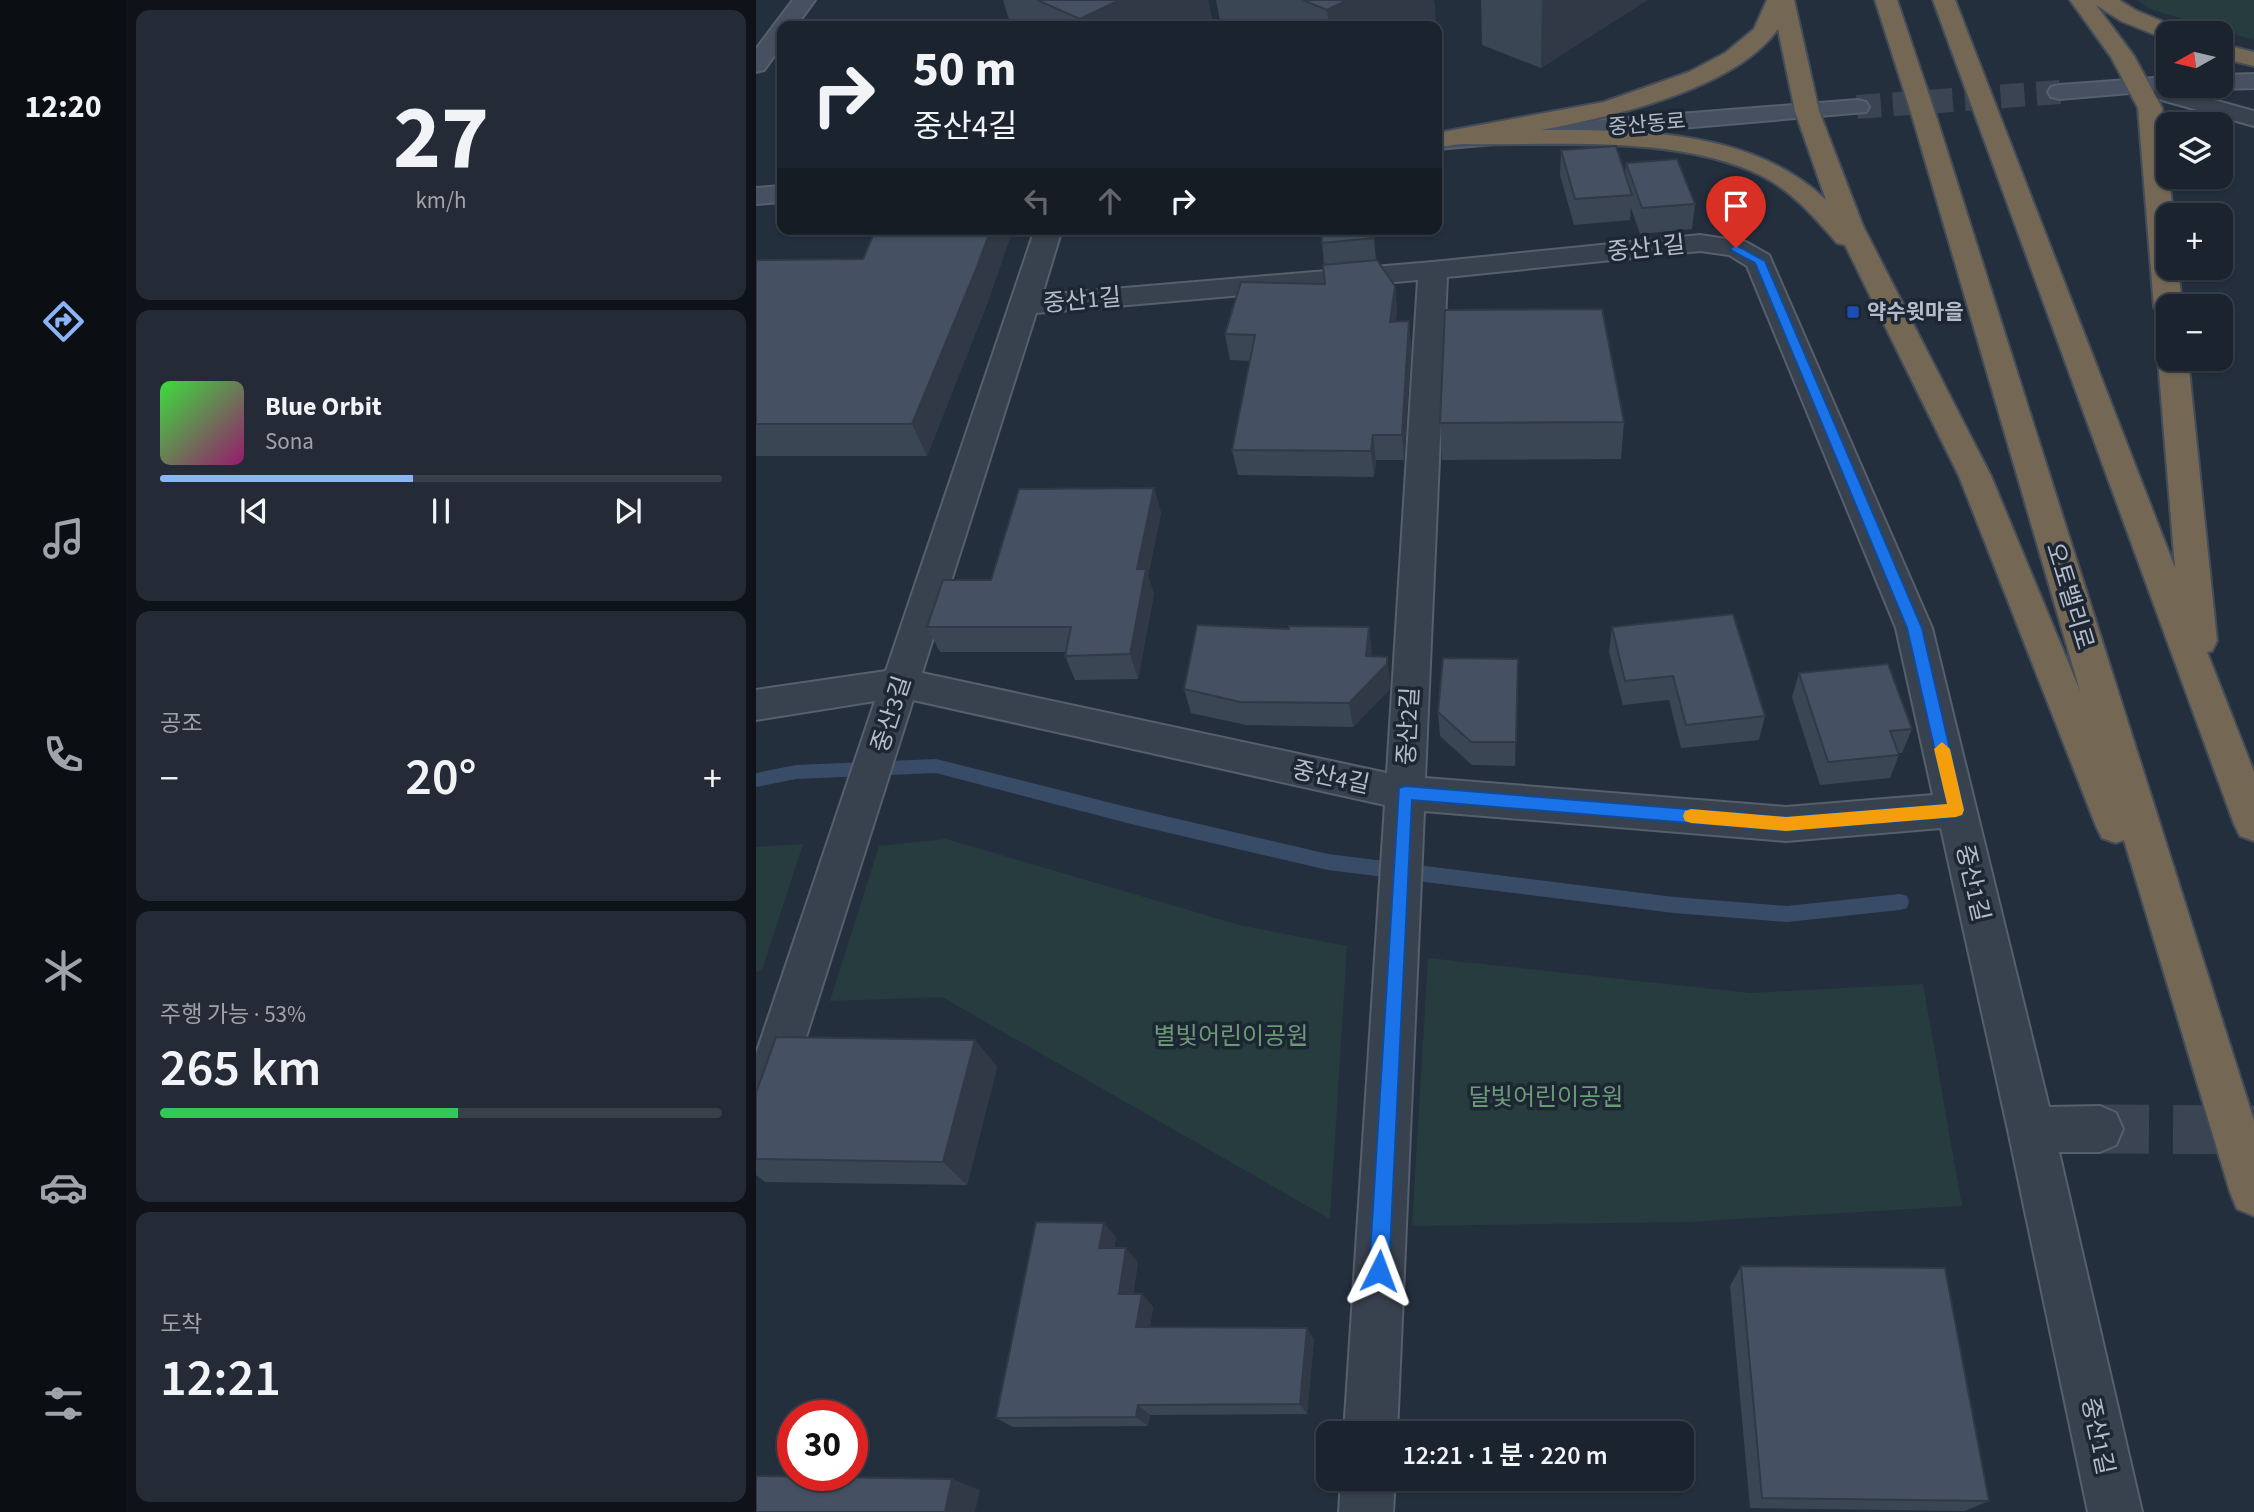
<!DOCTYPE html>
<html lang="ko">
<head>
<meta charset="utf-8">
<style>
  :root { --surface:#1b232e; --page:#242b36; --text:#f1f3f6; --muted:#a0a4aa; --line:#39404a; --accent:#8ab4f8 }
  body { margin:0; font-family:"Source Sans 3","Noto Sans KR",sans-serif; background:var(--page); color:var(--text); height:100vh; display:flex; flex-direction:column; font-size:26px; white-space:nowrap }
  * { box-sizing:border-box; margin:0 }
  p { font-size:23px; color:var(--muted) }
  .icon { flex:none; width:38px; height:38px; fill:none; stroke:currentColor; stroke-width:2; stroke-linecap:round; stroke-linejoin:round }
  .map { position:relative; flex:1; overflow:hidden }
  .details { display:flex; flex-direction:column; gap:10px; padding:10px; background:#0f1319; width:630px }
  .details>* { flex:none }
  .guide { position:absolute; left:21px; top:21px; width:665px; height:214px; border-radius:14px; box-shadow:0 2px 5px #0004,0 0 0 2px var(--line); background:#1b232e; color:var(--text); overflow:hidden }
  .needle { width:46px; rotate:262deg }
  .buttons { position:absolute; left:1400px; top:21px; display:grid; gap:14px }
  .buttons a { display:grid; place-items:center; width:77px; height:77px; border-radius:14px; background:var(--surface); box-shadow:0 2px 5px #0004,0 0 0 2px var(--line); font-size:35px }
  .speed { position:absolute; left:21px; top:1400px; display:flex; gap:14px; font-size:35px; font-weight:700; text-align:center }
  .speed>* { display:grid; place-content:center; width:91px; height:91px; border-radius:50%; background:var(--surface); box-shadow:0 2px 5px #0004,0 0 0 2px var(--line); line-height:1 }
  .speed .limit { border:10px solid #d22; background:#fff; color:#111 }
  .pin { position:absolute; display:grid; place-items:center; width:60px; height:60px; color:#fff; margin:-72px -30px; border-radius:50% 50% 50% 0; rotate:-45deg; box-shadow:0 0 7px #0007 }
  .pin .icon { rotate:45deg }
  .me { position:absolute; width:77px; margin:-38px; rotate:3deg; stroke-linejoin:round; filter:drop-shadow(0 0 5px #0008) }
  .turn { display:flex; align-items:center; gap:24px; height:147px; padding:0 21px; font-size:32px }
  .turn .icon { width:91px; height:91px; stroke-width:2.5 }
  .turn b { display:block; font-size:49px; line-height:60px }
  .lanes { display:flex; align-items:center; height:66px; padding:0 21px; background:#0003; justify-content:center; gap:35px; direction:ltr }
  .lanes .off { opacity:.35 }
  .big { font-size:52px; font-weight:600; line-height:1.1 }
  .details .widget { flex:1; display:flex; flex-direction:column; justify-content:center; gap:10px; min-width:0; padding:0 24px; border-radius:14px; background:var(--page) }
  .details .dial { align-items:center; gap:0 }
  .dial b { font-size:91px; line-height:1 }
  .song { display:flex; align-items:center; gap:21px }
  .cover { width:84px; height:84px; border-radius:10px; background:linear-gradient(135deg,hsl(120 70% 55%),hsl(320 70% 35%)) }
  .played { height:7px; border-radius:4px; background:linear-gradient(90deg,var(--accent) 45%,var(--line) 45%) }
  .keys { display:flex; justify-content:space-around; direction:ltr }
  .heat { display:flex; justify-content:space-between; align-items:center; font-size:38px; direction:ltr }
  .charge { height:10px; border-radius:5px; background:linear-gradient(90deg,#34c759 53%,var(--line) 0) }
  .trip { position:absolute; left:560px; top:1421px; width:378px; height:70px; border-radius:14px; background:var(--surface); box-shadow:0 2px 5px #0004,0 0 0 2px var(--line); font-weight:600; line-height:70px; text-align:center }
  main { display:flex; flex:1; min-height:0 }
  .dock { display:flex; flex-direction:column; width:126px; justify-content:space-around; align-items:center; background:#0b0e12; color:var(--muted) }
  .dock .icon { width:49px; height:49px }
  .dock .on { color:var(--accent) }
  .dock b { font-size:32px; color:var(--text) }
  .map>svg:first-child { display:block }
  .green { fill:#263c3f }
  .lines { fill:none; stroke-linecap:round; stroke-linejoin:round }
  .stream { fill:#394c67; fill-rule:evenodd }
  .street-tunnel { stroke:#3a4453; stroke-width:49; stroke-dasharray:49 24; stroke-linecap:butt }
  .secondary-tunnel { stroke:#3a4453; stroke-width:24; stroke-dasharray:24 12; stroke-linecap:butt }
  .street-casing { stroke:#565f6c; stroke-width:4 }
  .secondary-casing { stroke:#565f6c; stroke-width:4 }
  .highway-casing { stroke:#434c59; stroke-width:4 }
  .street { fill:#38414e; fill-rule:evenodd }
  .secondary { fill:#465061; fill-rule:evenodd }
  .highway { fill:#746855; fill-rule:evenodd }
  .wall { fill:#3b4654 }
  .shaded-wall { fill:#303945 }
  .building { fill:#455162; stroke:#303945; stroke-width:2 }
  .route { fill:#1a73e8; stroke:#114b97; stroke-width:2 }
  .slow { fill:#f59e0b }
  .transit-dot { fill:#1a4fb4; stroke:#1d2633; stroke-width:2.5 }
  .labels { text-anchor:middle; stroke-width:7; stroke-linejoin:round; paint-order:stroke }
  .far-street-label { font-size:21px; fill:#b4bcc9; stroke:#1d2633 }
  .far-poi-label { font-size:21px; font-weight:bold; fill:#b4bcc9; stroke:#1d2633; text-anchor:start }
  .street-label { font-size:24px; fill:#b4bcc9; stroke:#1d2633 }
  .park-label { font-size:24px; fill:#6b9a76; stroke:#1d2633 }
</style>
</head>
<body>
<main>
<nav class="dock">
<b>12:20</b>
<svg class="icon on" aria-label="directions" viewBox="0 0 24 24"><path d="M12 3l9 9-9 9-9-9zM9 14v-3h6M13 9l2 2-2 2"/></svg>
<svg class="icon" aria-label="music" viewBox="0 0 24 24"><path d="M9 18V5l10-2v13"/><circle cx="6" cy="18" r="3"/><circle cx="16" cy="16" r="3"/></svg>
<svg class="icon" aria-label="phone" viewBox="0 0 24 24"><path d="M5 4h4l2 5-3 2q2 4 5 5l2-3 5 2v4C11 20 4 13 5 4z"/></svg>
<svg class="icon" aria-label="climate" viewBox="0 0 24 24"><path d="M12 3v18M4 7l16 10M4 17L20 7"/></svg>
<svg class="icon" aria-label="car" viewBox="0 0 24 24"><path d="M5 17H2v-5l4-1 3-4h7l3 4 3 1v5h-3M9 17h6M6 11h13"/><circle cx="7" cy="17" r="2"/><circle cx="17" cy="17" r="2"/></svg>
<svg class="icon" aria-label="filters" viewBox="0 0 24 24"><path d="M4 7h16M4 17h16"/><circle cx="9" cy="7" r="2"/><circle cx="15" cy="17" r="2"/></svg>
</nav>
<section class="details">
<div class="widget dial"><b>27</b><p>km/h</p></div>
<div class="widget">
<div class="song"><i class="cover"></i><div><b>Blue Orbit</b><p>Sona</p></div></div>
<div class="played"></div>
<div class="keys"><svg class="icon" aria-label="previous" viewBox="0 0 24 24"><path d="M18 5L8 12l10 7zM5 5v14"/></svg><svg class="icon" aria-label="pause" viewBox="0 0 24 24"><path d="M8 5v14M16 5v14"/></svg><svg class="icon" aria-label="next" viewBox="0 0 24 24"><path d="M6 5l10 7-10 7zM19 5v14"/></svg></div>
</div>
<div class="widget"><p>공조</p>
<div class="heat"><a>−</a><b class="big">20°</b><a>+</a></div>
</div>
<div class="widget"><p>주행 가능 · 53%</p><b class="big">265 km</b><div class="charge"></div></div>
<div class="widget"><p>도착</p><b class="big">12:21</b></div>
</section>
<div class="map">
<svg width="1498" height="1512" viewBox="0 0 1498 1512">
  <rect width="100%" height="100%" fill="#242f3e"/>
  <g class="green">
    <path d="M 1381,0 L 1498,0 L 1498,40 L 1394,9 Z"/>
    <path d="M 190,839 L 487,926 L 591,946 L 574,1219 L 186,997 L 74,1001 L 123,846 Z"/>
    <path d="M 47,844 L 6,970 L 0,972 L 0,847 Z"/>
    <path d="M 672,958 L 994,993 L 1167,984 L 1206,1206 L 931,1222 L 656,1226 Z"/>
  </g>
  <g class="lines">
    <path class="stream" d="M 180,759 L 375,808 L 572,854 L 918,897 L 1031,906 L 1144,894 L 1151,896 L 1153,902 L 1151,908 L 1144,910 L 1031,922 L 918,913 L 572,870 L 375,824 L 180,773 L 40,779 L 0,787 L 0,773 L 40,765 Z"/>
    <path class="street-tunnel" d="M 1344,1129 L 1498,1130"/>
    <path class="secondary-tunnel" d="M 1101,107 L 1304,92"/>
    <g class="street-casing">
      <g id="street">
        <path d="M 1382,79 L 1498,111 L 1498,126 L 1374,91 L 1370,86 L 1374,81 Z"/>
        <path d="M 279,229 L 306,229 L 286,295 L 677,262 L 944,235 L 990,242 L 1013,255 L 1176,628 L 1293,1107 L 1344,1106 L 1360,1113 L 1367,1129 L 1360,1145 L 1344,1152 L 1303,1152 L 1386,1512 L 1332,1512 L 1252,1130 L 1185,828 L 1030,841 L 668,811 L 641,1433 L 588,1433 L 629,805 L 157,700 L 23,1122 L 16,1138 L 0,1145 L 0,1054 L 119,701 L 0,720 L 0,690 L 130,671 ZM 944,251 L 973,255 L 991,266 L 1140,628 L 1177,795 L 1030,807 L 669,778 L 691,277 ZM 662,280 L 631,773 L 166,673 L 280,313 Z"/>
        <path d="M 585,1479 L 639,1479 L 637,1512 L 583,1512 Z"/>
      </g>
    </g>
    <g class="secondary-casing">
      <g id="secondary">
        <path d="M 37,0 L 59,0 L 40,26 L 26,26 L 26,45 L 8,70 L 0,72 L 0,49 Z"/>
        <path d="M 1498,74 L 1498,88 L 1465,89 L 1456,86 L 1465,86 L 1465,75 Z"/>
        <path d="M 1412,77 L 1412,86 L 1423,86 L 1420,89 L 1304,99 L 1295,97 L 1292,92 L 1295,87 L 1304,85 Z"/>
        <path d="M 1101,100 L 1110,102 L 1113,107 L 1110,112 L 681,149 L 681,133 Z"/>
        <path d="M 26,186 L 26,202 L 0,204 L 0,188 Z"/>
      </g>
    </g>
    <g class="highway-casing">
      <g id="highway">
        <path d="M 1011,0 L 1038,0 L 1063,111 L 1107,226 L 1235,476 L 1324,691 L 1157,119 L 1119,0 L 1141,0 L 1181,119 L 1498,1121 L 1498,1216 L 1481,1209 L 1474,1192 L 1368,840 L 1360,843 L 1346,838 L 1340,826 L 1203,476 L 1089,245 L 1081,243 C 1059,218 1036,191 1006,176 C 920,134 801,146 707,144 C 698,144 689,147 681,147 L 681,133 L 848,102 L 933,72 L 969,53 L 998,29 ZM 1022,29 L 1039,111 L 1070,200 C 996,129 880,130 785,130 C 854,117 979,90 1022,29 Z"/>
        <path d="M 1177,0 L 1199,0 L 1419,568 L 1402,359 L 1406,352 L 1412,351 L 1412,359 L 1432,359 L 1461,641 L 1456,651 L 1451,652 L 1498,772 L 1498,841 L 1484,836 L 1478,824 Z"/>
        <path d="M 1314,0 L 1363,0 L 1381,11 L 1423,28 L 1426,33 L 1412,33 L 1412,39 L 1407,38 L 1365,21 L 1340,5 L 1378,56 L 1406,108 L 1417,215 L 1412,215 L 1412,268 L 1422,268 L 1426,306 L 1412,306 L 1412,316 L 1402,313 L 1398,307 L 1382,108 L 1355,57 Z"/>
        <path d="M 1465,44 L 1498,52 L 1498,66 L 1465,58 Z"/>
      </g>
    </g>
    <use href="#street" class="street"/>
    <use href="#secondary" class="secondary"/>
    <use href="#highway" class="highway"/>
  </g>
  <g class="wall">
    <path d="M 247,0 L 452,0 L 457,26 L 255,26 Z"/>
    <path d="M 460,0 L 678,0 L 680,26 L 465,26 Z"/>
    <path d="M 725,0 L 891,0 L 785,68 L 726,45 Z"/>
    <path d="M 805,150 L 869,175 L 870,163 L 939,204 L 936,229 L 884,234 L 875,208 L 874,220 L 818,225 L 804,175 Z"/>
    <path d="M 120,229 L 255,229 L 256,232 L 231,304 L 171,456 L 0,456 L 0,260 L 107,259 Z"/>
    <path d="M 617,229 L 620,260 L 639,286 L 641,312 L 639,322 L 653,321 L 655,347 L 648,460 L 620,460 L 618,477 L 482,475 L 476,450 L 494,361 L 474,360 L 469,334 L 569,284 L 568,265 L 566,243 Z"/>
    <path d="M 868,422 L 865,459 L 686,460 L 684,423 Z"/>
    <path d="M 398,488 L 405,513 L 392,576 L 398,594 L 382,679 L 319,680 L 309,656 L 310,652 L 184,652 L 171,627 L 235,580 Z"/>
    <path d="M 613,627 L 615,657 L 634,681 L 634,689 L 597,727 L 490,725 L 435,713 L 428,689 L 533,629 Z"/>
    <path d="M 856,627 L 1009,716 L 1003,740 L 925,748 L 913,700 L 867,705 L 853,652 Z"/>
    <path d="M 762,659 L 759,766 L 716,765 L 684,736 L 682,712 Z"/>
    <path d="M 1043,673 L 1156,729 L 1146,753 L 1143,753 L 1143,755 L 1134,778 L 1064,785 L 1036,697 Z"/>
    <path d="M 219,1040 L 241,1067 L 211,1185 L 9,1182 L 0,1175 L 0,1093 Z"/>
    <path d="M 360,1237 L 358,1248 L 382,1262 L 377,1294 L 386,1294 L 397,1307 L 394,1327 L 558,1339 L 551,1414 L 394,1415 L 392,1426 L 257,1427 L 240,1418 Z"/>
    <path d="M 985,1266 L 1233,1501 L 1209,1511 L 994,1508 L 974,1286 Z"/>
  </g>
  <g class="shaded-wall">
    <path d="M 363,0 L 452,0 L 457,26 L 326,26 L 324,19 Z"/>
    <path d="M 591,0 L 678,0 L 680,26 L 573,26 L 571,10 Z"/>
    <path d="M 786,0 L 891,0 L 785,68 Z"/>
    <path d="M 235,229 L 255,229 L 256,232 L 231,304 L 171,456 L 156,424 Z"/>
    <path d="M 639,286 L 641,312 L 636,347 L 634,322 Z"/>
    <path d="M 653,321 L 655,347 L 648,460 L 646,435 Z"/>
    <path d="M 617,435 L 620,460 L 618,477 L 615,451 Z"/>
    <path d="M 398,488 L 405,513 L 392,576 L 398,594 L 382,679 L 374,654 L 381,569 Z"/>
    <path d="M 613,627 L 616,652 L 613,681 L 610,656 Z"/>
    <path d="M 631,657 L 634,681 L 634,689 L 597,727 L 593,703 Z"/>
    <path d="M 219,1040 L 241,1067 L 211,1185 L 187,1162 Z"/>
    <path d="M 348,1223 L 360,1237 L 356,1262 L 343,1248 Z"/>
    <path d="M 370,1248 L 382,1262 L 375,1307 L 363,1294 Z"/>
    <path d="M 386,1294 L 397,1307 L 392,1339 L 380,1327 Z"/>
    <path d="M 551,1328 L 558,1339 L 551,1414 L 544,1404 Z"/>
    <path d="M 382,1405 L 394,1415 L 392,1426 L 380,1417 Z"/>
    <path d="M 196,1479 L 224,1490 L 219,1512 L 189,1512 Z"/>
  </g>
  <g class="building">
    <path d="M 281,0 L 363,0 L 324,19 Z"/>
    <path d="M 547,0 L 591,0 L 571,10 Z"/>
    <path d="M 860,146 L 876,195 L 819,199 L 805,150 Z"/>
    <path d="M 921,159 L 939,204 L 886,208 L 870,163 Z"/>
    <path d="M 120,229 L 235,229 L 219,272 L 156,424 L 0,424 L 0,260 L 107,259 Z"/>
    <path d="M 565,229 L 617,229 L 618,238 L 566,243 Z"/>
    <path d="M 621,260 L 639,286 L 634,322 L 653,321 L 646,435 L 617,435 L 615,451 L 476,450 L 499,335 L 469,334 L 485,282 L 569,284 L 567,265 Z"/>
    <path d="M 846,309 L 868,422 L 684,423 L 689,310 Z"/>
    <path d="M 398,488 L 381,569 L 390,569 L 374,654 L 309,656 L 315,627 L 171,627 L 187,580 L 235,580 L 263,489 Z"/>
    <path d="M 977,614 L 1009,716 L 930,725 L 917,676 L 869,681 L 856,627 Z"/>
    <path d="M 441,625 L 533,629 L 533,626 L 613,627 L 610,656 L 631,657 L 631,664 L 593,703 L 484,702 L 428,689 Z"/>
    <path d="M 687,658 L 762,659 L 760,742 L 715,742 L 682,712 Z"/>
    <path d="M 1132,664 L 1156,729 L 1134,731 L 1143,755 L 1072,762 L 1043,673 Z"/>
    <path d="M 20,1037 L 219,1040 L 187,1162 L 0,1159 L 0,1093 Z"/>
    <path d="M 280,1222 L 348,1223 L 343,1248 L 370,1248 L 363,1294 L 386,1294 L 380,1327 L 551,1328 L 544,1404 L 382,1405 L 380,1417 L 240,1418 Z"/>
    <path d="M 985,1266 L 1189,1268 L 1233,1501 L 1006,1498 Z"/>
    <path d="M 0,1476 L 196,1479 L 189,1512 L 0,1512 Z"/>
  </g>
  <path class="route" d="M 980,245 L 1009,261 L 1166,628 L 1208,810 L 1206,815 L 1200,817 L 1030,831 L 656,800 L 633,1271 L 630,1279 L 623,1282 L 616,1279 L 613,1271 L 643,788 L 649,786 L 1030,817 L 1191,804 L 1151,628 L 999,263 L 976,251 L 975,248 Z"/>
  <path class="slow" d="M 1186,742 L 1194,749 L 1208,810 L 1206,815 L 1200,817 L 1030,831 L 935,823 L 929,821 L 927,816 L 929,811 L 935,809 L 1030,817 L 1191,804 L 1178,749 Z"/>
  <rect class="transit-dot" x="1090" y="305" width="14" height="14" rx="3.5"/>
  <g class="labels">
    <g class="far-street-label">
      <text transform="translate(891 124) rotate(-5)" y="7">중산동로</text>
    </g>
    <g class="far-poi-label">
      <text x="1111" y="319">약수윗마을</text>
    </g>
    <g class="street-label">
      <text transform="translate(890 248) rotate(-6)" y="8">중산1길</text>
      <text transform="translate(326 300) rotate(-5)" y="8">중산1길</text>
      <text transform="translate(1314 596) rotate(73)" y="8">오토밸리로</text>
      <text transform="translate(135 714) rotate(-72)" y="8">중산3길</text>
      <text transform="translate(652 726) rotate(-87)" y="8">중산2길</text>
      <text transform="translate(575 777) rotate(12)" y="8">중산4길</text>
      <text transform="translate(1217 883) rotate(77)" y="8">중산1길</text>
      <text transform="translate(1342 1436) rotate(78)" y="8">중산1길</text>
    </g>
    <g class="park-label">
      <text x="475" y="1044">별빛어린이공원</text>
      <text x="790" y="1105">달빛어린이공원</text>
    </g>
  </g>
</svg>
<div class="buttons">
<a><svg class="needle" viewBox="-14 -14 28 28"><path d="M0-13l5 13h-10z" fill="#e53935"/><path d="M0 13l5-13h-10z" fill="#a0a4aa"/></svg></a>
<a><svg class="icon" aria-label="layers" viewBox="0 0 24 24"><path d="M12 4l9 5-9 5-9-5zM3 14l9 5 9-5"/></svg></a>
<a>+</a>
<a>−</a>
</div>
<div class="speed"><div class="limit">30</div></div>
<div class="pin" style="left:980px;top:248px;background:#d93025"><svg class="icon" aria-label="arrive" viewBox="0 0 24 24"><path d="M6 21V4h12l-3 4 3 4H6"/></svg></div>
<svg class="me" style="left:623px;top:1271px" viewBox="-20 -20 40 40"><path d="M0-17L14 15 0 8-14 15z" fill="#1a73e8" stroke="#fff" stroke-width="4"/></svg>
<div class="trip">12:21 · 1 분 · 220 m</div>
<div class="guide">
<div class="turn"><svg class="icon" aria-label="right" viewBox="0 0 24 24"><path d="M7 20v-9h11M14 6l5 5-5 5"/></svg><div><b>50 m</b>중산4길</div></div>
<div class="lanes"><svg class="icon off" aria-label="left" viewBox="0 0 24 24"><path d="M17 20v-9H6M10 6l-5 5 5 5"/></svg><svg class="icon off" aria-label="ahead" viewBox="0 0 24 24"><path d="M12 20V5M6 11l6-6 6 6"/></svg><svg class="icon" aria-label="right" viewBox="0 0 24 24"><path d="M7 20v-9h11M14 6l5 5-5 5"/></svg></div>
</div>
</div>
</main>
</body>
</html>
